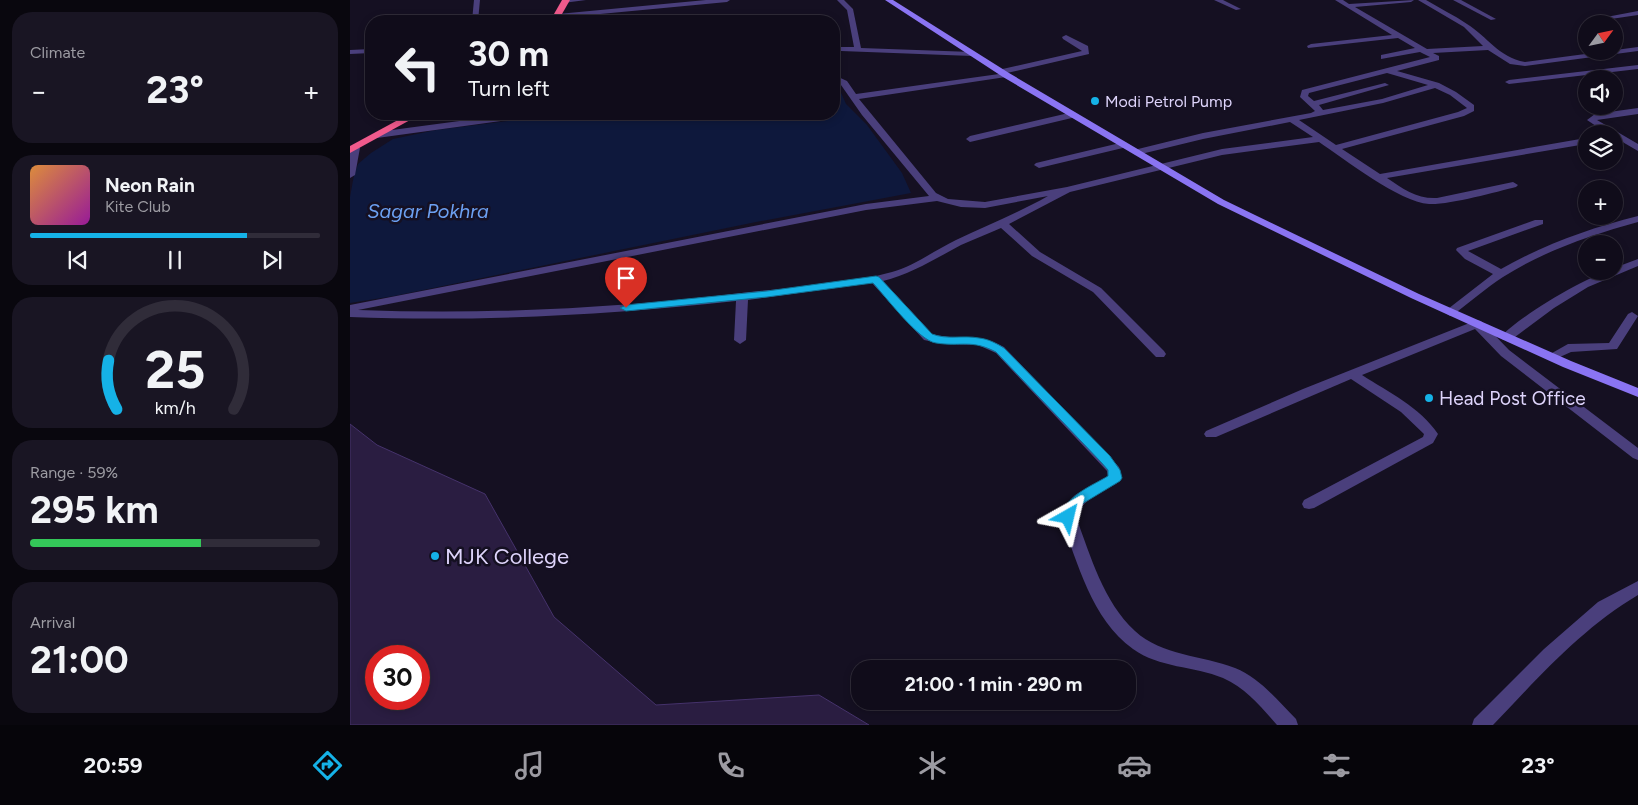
<!DOCTYPE html>
<html lang="en">
<head>
<meta charset="utf-8">
<style>
  :root { --surface:#100c1a; --page:#191523; --text:#f1f3f6; --muted:#9c9ba2; --line:#302c39; --accent:#15b2e7 }
  body { margin:0; font-family:Figtree,sans-serif; background:var(--page); color:var(--text); height:100vh; display:flex; flex-direction:column; font-size:19px; white-space:nowrap }
  * { box-sizing:border-box; margin:0 }
  p { font-size:16px; color:var(--muted) }
  .icon { flex:none; width:28px; height:28px; fill:none; stroke:currentColor; stroke-width:2; stroke-linecap:round; stroke-linejoin:round }
  .map { position:relative; flex:1; overflow:hidden }
  .details { display:flex; flex-direction:column; gap:12px; padding:12px; background:#09070e; width:350px }
  .details>* { flex:none }
  .hud { position:absolute; left:15px; top:15px; width:475px; height:105px; border-radius:20px; box-shadow:0 2px 8px #0003,0 0 0 1px var(--line); background:#100c1a; color:var(--text); overflow:hidden }
  .needle { width:32px; rotate:57deg }
  .buttons { position:absolute; left:1228px; top:15px; display:grid; gap:10px }
  .buttons a { display:grid; place-items:center; width:45px; height:45px; border-radius:50%; background:var(--surface); box-shadow:0 2px 8px #0003,0 0 0 1px var(--line); font-size:25px }
  .speed { position:absolute; left:15px; top:645px; display:flex; gap:10px; font-size:25px; font-weight:700; text-align:center }
  .speed>* { display:grid; place-content:center; width:65px; height:65px; border-radius:50%; background:var(--surface); box-shadow:0 2px 8px #0003,0 0 0 1px var(--line); line-height:1 }
  .speed .limit { border:8px solid #d22; background:#fff; color:#111 }
  .pin { position:absolute; display:grid; place-items:center; width:42px; height:42px; color:#fff; margin:-51px -21px; border-radius:50% 50% 50% 0; rotate:-45deg; box-shadow:0 0 5px #0007 }
  .pin .icon { rotate:45deg }
  .me { position:absolute; width:55px; margin:-28px; rotate:37deg; stroke-linejoin:round; filter:drop-shadow(0 0 4px #0008) }
  .turn { display:flex; align-items:center; gap:18px; height:105px; padding:0 20px; font-size:22px }
  .turn .icon { width:65px; height:65px; stroke-width:2.5 }
  .turn b { display:block; font-size:35px; line-height:42px }
  .big { font-size:38px; font-weight:700; line-height:1.1 }
  .details .card { flex:1; display:flex; flex-direction:column; justify-content:center; gap:8px; min-width:0; padding:0 18px; border-radius:20px; background:var(--page) }
  .details .dial { align-items:center; gap:0 }
  .dial svg { height:130px; overflow:visible; fill:none; stroke:var(--line); stroke-width:7; stroke-linecap:round; text-anchor:middle }
  .dial text { fill:var(--text); stroke:none }
  .song { display:flex; align-items:center; gap:15px }
  .cover { width:60px; height:60px; border-radius:8px; background:linear-gradient(135deg,hsl(30 70% 55%),hsl(300 70% 35%)) }
  .played { height:5px; border-radius:2px; background:linear-gradient(90deg,var(--accent) 75%,var(--line) 75%) }
  .keys { display:flex; justify-content:space-around; direction:ltr }
  .heat { display:flex; justify-content:space-between; align-items:center; font-size:28px; direction:ltr }
  .charge { height:8px; border-radius:4px; background:linear-gradient(90deg,#34c759 59%,var(--line) 0) }
  .trip { position:absolute; left:501px; top:660px; width:285px; height:50px; border-radius:20px; background:var(--surface); box-shadow:0 2px 8px #0003,0 0 0 1px var(--line); font-weight:700; line-height:50px; text-align:center }
  .dock { display:flex; height:80px; justify-content:space-around; align-items:center; background:#06050a; color:var(--muted) }
  .dock .icon { width:35px; height:35px }
  .dock .current { color:var(--accent) }
  .dock b { font-size:22px; color:var(--text) }
  main { display:flex; flex:1; min-height:0 }
  .map>svg:first-child { display:block }
  .water { fill:#0e183c }
  .building { fill:#2a1d41; stroke:#45326b; fill-rule:evenodd }
  .lines { fill:none; stroke-linecap:round; stroke-linejoin:round }
  .street { fill:#4a3f7c; fill-rule:evenodd }
  .secondary { fill:#8a74f2; fill-rule:evenodd }
  .highway { fill:#f05a8c; fill-rule:evenodd }
  .route { fill:#15b2e7; stroke:#0e7496 }
  .poi-dot { fill:#15b2e7; stroke:#151022; stroke-width:2 }
  .labels { text-anchor:middle; stroke-width:5; stroke-linejoin:round; paint-order:stroke }
  .far-poi-label { font-size:16px; fill:#ded4fb; stroke:#151022; text-anchor:start }
  .poi-label { font-size:19px; fill:#ded4fb; stroke:#151022; text-anchor:start }
  .water-label { font-size:20px; font-style:italic; fill:#6ca0f2; stroke:#151022 }
  .near-poi-label { font-size:22px; fill:#ded4fb; stroke:#151022; text-anchor:start }
</style>
</head>
<body>
<main>
<section class="details">
<div class="card"><p>Climate</p>
<div class="heat"><a>−</a><b class="big">23°</b><a>+</a></div>
</div>
<div class="card">
<div class="song"><i class="cover"></i><div><b>Neon Rain</b><p>Kite Club</p></div></div>
<div class="played"></div>
<div class="keys"><svg class="icon" aria-label="previous" viewBox="0 0 24 24"><path d="M18 5L8 12l10 7zM5 5v14"/></svg><svg class="icon" aria-label="pause" viewBox="0 0 24 24"><path d="M8 5v14M16 5v14"/></svg><svg class="icon" aria-label="next" viewBox="0 0 24 24"><path d="M6 5l10 7-10 7zM19 5v14"/></svg></div>
</div>
<div class="card dial"><svg viewBox="0 0 100 80">
<path d="M14 69A42 42 0 1 1 86 69"/>
<path d="M14 69A42 42 0 0 1 9 39" stroke="#15b2e7"/>
<text x="50" y="56" font-size="32" font-weight="700">25</text>
<text x="50" y="72" font-size="11">km/h</text>
</svg></div>
<div class="card"><p>Range · 59%</p><b class="big">295 km</b><div class="charge"></div></div>
<div class="card"><p>Arrival</p><b class="big">21:00</b></div>
</section>
<div class="map">
<svg width="1288" height="725" viewBox="0 0 1288 725">
  <rect width="100%" height="100%" fill="#151022"/>
  <path class="water" d="M 484,85 L 489,88 L 496,104 L 517,125 L 552,173 L 561,193 L 406,222 L 44,296 L 0,303 L 0,197 L 4,175 L 8,164 L 21,153 L 43,139 L 86,130 L 214,114 L 484,114 Z"/>
  <path class="building" d="M 0,424 L 27,445 L 135,494 L 204,617 L 306,705 L 469,695 L 519,725 L 0,725 ZM 26,656 L 69,656 L 69,699 L 26,699 Z"/>
  <g class="lines">
    <g class="street">
      <path d="M 124,0 L 130,0 L 128,21 L 122,21 Z"/>
      <path d="M 215,0 L 236,0 L 213,3 L 212,2 Z"/>
      <path d="M 356,0 L 380,0 L 377,2 L 208,18 L 205,16 L 208,14 Z"/>
      <path d="M 487,0 L 494,0 L 503,9 L 511,48 L 622,52 L 626,54 L 622,56 L 491,51 L 488,71 L 484,73 L 484,47 L 504,47 L 497,10 Z"/>
      <path d="M 864,0 L 873,0 L 891,9 L 886,10 Z"/>
      <path d="M 985,0 L 993,0 L 999,4 L 1064,0 L 1061,2 L 1005,7 L 1077,49 L 1133,46 L 1114,27 L 1068,0 L 1076,0 C 1089,8 1104,15 1117,24 C 1138,37 1148,57 1175,62 L 1288,47 L 1288,51 L 1175,66 L 1160,64 L 1138,50 L 1083,53 L 1089,56 L 1089,60 L 1047,71 L 1089,83 L 1106,92 L 1124,105 L 1124,111 L 1114,116 L 992,149 L 1030,174 L 1236,138 L 1236,144 L 1037,178 C 1053,189 1067,199 1087,198 L 1163,182 L 1168,185 L 1166,187 C 1146,192 1099,205 1079,204 C 1049,202 996,160 969,142 L 872,155 L 720,192 L 659,224 L 690,252 L 751,288 L 814,351 L 816,354 L 814,357 L 806,357 L 743,292 L 682,256 L 651,228 C 638,234 624,239 611,245 C 585,259 561,274 533,281 L 582,334 C 609,341 627,332 654,347 L 769,467 L 772,478 L 770,481 C 755,492 732,498 726,517 C 741,557 753,601 785,631 C 812,656 852,655 885,668 C 910,678 927,700 946,719 L 948,725 L 927,725 C 911,707 896,688 873,678 C 844,666 809,668 783,649 C 741,619 728,562 710,517 L 715,506 L 725,495 L 758,476 L 757,471 L 646,353 L 628,345 L 593,344 L 574,340 L 522,283 L 398,300 L 396,340 L 390,344 L 384,340 L 386,301 C 257,315 129,322 0,317 L 0,305 L 516,204 L 579,196 L 512,115 L 491,85 L 484,80 L 484,75 L 497,81 L 506,94 L 649,74 L 648,70 L 732,51 L 713,39 L 712,37 L 716,35 L 738,46 L 739,54 L 657,73 L 660,75 L 656,77 L 509,99 L 586,193 L 598,199 L 635,202 L 717,187 L 872,149 L 963,137 L 940,122 L 853,139 L 787,155 L 782,152 L 784,150 L 853,133 L 961,113 L 965,111 L 950,97 L 952,90 L 1080,57 L 1070,52 L 1031,59 L 1031,55 L 1065,48 L 1048,38 L 958,48 L 957,46 L 961,44 L 1042,35 ZM 1037,73 L 1078,85 L 1032,99 L 973,110 L 969,105 L 1039,85 L 1035,83 L 964,101 L 958,96 L 959,93 ZM 1085,88 L 1100,95 L 1117,108 L 1108,112 L 986,145 L 949,120 L 1033,103 ZM 698,196 C 668,213 637,225 606,240 C 585,250 564,266 542,272 C 496,285 447,287 400,292 C 270,308 139,315 8,310 L 516,210 L 587,201 L 611,207 L 635,208 Z"/>
      <path d="M 1103,0 L 1111,0 L 1146,19 L 1141,20 Z"/>
      <path d="M 1288,11 L 1288,15 L 1254,20 L 1251,18 Z"/>
      <path d="M 21,49 L 21,53 L 0,54 L 0,50 Z"/>
      <path d="M 1288,65 L 1288,69 L 1159,84 L 1155,82 L 1159,80 Z"/>
      <path d="M 1288,108 L 1288,114 L 1247,120 L 1288,144 L 1288,151 L 1264,137 L 1264,134 L 1258,134 L 1237,120 L 1245,114 Z"/>
      <path d="M 723,112 L 726,113 L 726,117 L 620,142 L 616,139 L 620,136 Z"/>
      <path d="M 162,114 L 183,114 L 179,117 L 27,138 L 23,135 L 27,132 Z"/>
      <path d="M 774,142 L 777,143 L 777,147 L 689,168 L 684,165 L 686,163 Z"/>
      <path d="M 5,145 L 10,148 L 5,175 L 0,178 L 0,151 L 2,146 Z"/>
      <path d="M 1288,216 L 1288,222 C 1241,235 1194,251 1153,277 C 1136,288 1120,302 1104,314 L 1100,316 L 1094,312 L 1143,274 L 1115,259 L 1106,250 L 1107,248 L 1185,220 L 1193,220 L 1193,224 L 1118,251 L 1151,269 C 1193,245 1240,228 1288,216 Z"/>
      <path d="M 1288,259 L 1288,266 L 1238,287 L 1204,308 L 1161,340 L 1153,340 L 1151,337 C 1164,320 1243,271 1264,271 L 1264,268 Z"/>
      <path d="M 1282,312 L 1288,316 L 1267,349 L 1221,352 L 1201,361 L 1195,357 L 1218,344 L 1259,343 L 1278,314 Z"/>
      <path d="M 1127,320 L 1131,321 L 1159,350 L 1288,448 L 1288,460 L 1283,458 L 1151,356 L 1125,329 L 1012,375 C 1038,392 1070,407 1088,434 L 1083,443 L 964,508 L 959,509 L 954,508 L 952,504 L 954,500 L 1073,437 L 1074,434 L 1051,412 L 1001,379 L 866,437 L 856,437 L 854,434 L 856,431 L 953,389 Z"/>
      <path d="M 1288,581 L 1288,595 C 1232,628 1188,678 1143,725 L 1122,725 L 1124,719 L 1194,649 L 1248,602 Z"/>
    </g>
    <path class="secondary" d="M 535,0 L 543,0 L 659,73 L 874,200 L 1069,294 L 1221,361 L 1288,388 L 1288,397 L 1213,367 L 1061,298 L 868,204 L 653,77 Z"/>
    <g class="highway">
      <path d="M 212,0 L 220,0 L 208,21 L 200,21 Z"/>
      <path d="M 59,114 L 71,114 L 0,153 L 0,146 Z"/>
    </g>
  </g>
  <path class="route" d="M 526,276 L 529,277 L 582,334 C 597,340 613,335 629,338 C 638,339 646,343 654,348 L 760,456 L 770,470 L 772,478 L 770,481 L 732,504 L 726,510 L 723,520 L 714,520 L 712,517 C 714,496 742,486 758,476 L 758,470 L 751,462 L 646,352 C 621,339 612,347 586,343 C 569,341 536,297 523,283 L 417,297 L 276,311 L 270,308 L 276,305 L 417,291 Z"/>
  <g class="poi-dot">
    <circle cx="745" cy="101" r="5"/>
    <circle cx="1079" cy="398" r="5"/>
    <circle cx="85" cy="556" r="5"/>
  </g>
  <g class="labels">
    <g class="far-poi-label">
      <text x="755" y="107">Modi Petrol Pump</text>
    </g>
    <g class="poi-label">
      <text x="1089" y="405">Head Post Office</text>
    </g>
    <g class="water-label">
      <text x="78" y="218">Sagar Pokhra</text>
    </g>
    <g class="near-poi-label">
      <text x="95" y="564">MJK College</text>
    </g>
  </g>
</svg>
<div class="buttons">
<a><svg class="needle" viewBox="-14 -14 28 28"><path d="M0-13l5 13h-10z" fill="#e53935"/><path d="M0 13l5-13h-10z" fill="#9c9ba2"/></svg></a>
<a><svg class="icon" aria-label="sound" viewBox="0 0 24 24"><path d="M4 9h4l5-4v14l-5-4H4zM17 9q2 3 0 6"/></svg></a>
<a><svg class="icon" aria-label="layers" viewBox="0 0 24 24"><path d="M12 4l9 5-9 5-9-5zM3 14l9 5 9-5"/></svg></a>
<a>+</a>
<a>−</a>
</div>
<div class="speed"><div class="limit">30</div></div>
<div class="pin" style="left:276px;top:308px;background:#d93025"><svg class="icon" aria-label="arrive" viewBox="0 0 24 24"><path d="M6 21V4h12l-3 4 3 4H6"/></svg></div>
<svg class="me" style="left:718px;top:517px" viewBox="-20 -20 40 40"><path d="M0-17L14 15 0 8-14 15z" fill="#15b2e7" stroke="#fff" stroke-width="4"/></svg>
<div class="trip">21:00 · 1 min · 290 m</div>
<div class="hud">
<div class="turn"><svg class="icon" aria-label="left" viewBox="0 0 24 24"><path d="M17 20v-9H6M10 6l-5 5 5 5"/></svg><div><b>30 m</b>Turn left</div></div>
</div>
</div>
</main>
<nav class="dock">
<b>20:59</b>
<svg class="icon current" aria-label="directions" viewBox="0 0 24 24"><path d="M12 3l9 9-9 9-9-9zM9 14v-3h6M13 9l2 2-2 2"/></svg>
<svg class="icon" aria-label="music" viewBox="0 0 24 24"><path d="M9 18V5l10-2v13"/><circle cx="6" cy="18" r="3"/><circle cx="16" cy="16" r="3"/></svg>
<svg class="icon" aria-label="phone" viewBox="0 0 24 24"><path d="M5 4h4l2 5-3 2q2 4 5 5l2-3 5 2v4C11 20 4 13 5 4z"/></svg>
<svg class="icon" aria-label="climate" viewBox="0 0 24 24"><path d="M12 3v18M4 7l16 10M4 17L20 7"/></svg>
<svg class="icon" aria-label="car" viewBox="0 0 24 24"><path d="M5 17H2v-5l4-1 3-4h7l3 4 3 1v5h-3M9 17h6M6 11h13"/><circle cx="7" cy="17" r="2"/><circle cx="17" cy="17" r="2"/></svg>
<svg class="icon" aria-label="filters" viewBox="0 0 24 24"><path d="M4 7h16M4 17h16"/><circle cx="9" cy="7" r="2"/><circle cx="15" cy="17" r="2"/></svg>
<b>23°</b>
</nav>
</body>
</html>
